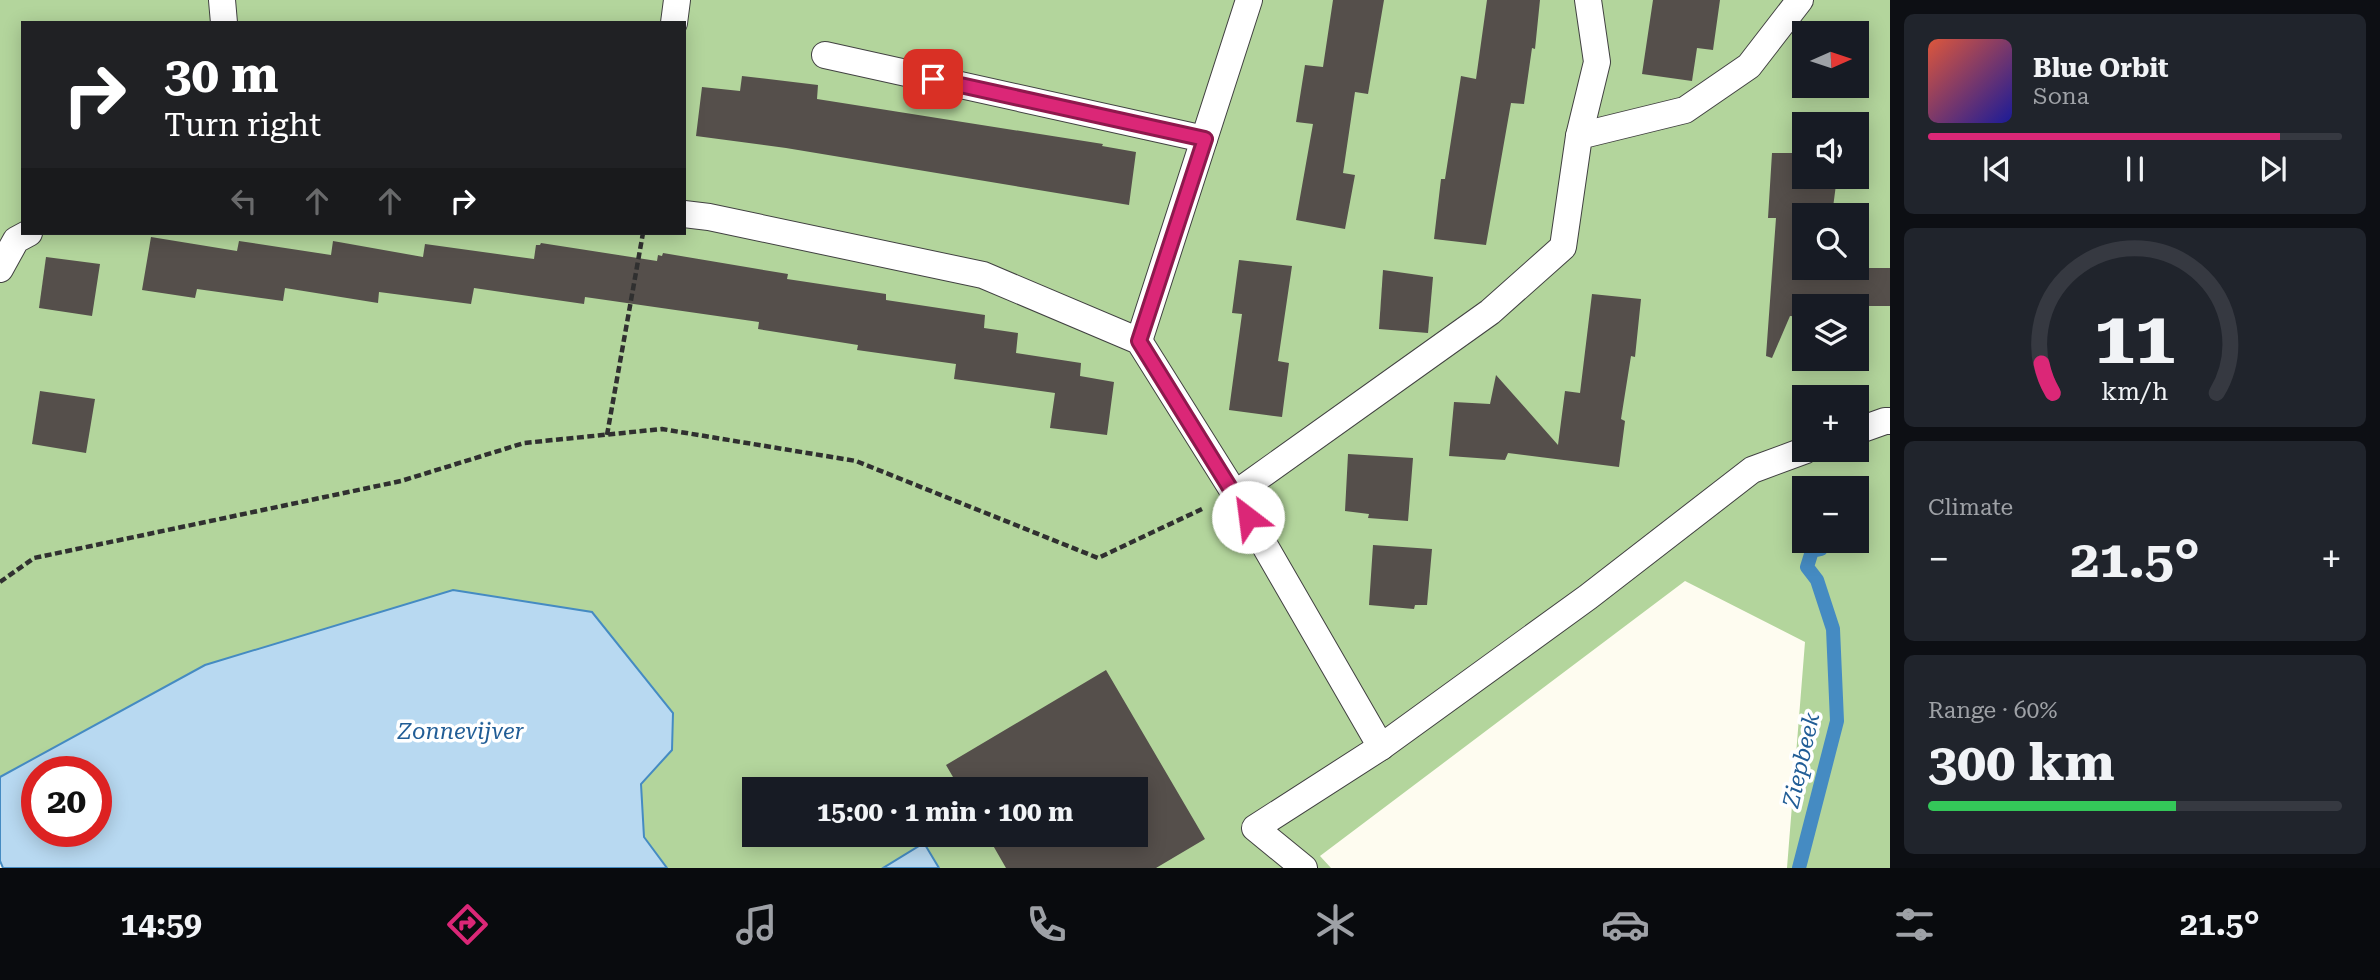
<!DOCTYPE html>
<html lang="en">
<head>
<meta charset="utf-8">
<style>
  :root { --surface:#171b24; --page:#20242c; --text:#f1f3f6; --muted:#9ea1a6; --line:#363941; --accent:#db2777 }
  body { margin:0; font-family:"Roboto Serif",serif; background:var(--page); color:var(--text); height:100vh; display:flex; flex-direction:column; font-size:26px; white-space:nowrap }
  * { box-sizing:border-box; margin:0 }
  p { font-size:23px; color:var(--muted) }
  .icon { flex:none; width:38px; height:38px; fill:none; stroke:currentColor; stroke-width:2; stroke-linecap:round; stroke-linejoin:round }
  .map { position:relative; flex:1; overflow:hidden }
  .details { display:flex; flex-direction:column; gap:14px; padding:14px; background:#0d0f14; width:490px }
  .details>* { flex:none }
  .top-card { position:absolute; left:21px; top:21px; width:665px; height:214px; border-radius:0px; box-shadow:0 4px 18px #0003; background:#202124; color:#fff; overflow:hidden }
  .needle { width:46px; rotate:87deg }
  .controls { position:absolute; left:1792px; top:21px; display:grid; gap:14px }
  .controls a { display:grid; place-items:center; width:77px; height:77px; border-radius:0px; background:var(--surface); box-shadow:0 4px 18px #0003; font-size:35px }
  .speed { position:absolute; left:21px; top:756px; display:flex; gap:14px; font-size:35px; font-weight:700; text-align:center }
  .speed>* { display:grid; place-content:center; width:91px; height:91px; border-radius:50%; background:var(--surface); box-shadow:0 4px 18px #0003; line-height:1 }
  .speed .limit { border:10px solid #d22; background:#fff; color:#111 }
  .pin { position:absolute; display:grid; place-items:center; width:60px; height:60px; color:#fff; margin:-30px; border-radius:14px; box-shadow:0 4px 10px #0006 }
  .me { position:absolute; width:77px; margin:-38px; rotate:330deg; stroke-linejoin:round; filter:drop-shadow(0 0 5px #0008) }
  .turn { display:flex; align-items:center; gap:24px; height:147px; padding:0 28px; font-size:32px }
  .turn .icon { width:91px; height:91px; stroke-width:2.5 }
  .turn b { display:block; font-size:49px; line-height:60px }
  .lanes { display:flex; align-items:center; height:66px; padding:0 28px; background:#0003; justify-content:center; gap:35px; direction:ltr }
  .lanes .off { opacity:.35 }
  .big { font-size:52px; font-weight:700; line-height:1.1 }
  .details .widget { flex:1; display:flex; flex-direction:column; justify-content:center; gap:10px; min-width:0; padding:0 24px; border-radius:10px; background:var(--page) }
  .details .dial { align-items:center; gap:0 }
  .dial svg { height:182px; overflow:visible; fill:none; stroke:var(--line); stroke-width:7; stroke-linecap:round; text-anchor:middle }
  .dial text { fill:var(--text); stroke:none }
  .song { display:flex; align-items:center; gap:21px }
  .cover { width:84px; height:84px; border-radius:10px; background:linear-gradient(135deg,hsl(10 70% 55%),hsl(240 70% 35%)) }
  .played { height:7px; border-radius:4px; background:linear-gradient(90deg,var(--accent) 85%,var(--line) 85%) }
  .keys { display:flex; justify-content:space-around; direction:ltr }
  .heat { display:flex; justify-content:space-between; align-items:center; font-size:38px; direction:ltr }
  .charge { height:10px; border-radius:5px; background:linear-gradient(90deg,#34c759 60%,var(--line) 0) }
  .trip { position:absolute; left:742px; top:777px; width:406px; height:70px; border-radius:0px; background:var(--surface); box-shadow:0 4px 18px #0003; font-weight:700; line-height:70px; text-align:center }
  .tab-bar { display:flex; height:112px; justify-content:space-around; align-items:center; background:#090b0e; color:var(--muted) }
  .tab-bar .icon { width:49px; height:49px }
  .tab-bar .on { color:var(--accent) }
  .tab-bar b { font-size:32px; color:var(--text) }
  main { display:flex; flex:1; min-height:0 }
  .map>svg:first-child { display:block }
  .forest { fill:#b3d59c; fill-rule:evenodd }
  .water { fill:#b8d9f1; stroke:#458bc2; stroke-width:2; fill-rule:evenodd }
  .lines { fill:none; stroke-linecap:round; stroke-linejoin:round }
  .stream { stroke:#458bc2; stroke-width:14 }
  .building { fill:#554f4b }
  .lane-casing { stroke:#414141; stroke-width:28 }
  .path { stroke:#303030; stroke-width:4.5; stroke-dasharray:7 3.5; stroke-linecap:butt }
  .lane { stroke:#fff; stroke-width:26 }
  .route-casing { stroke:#8e194d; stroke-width:18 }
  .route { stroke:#db2777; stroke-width:12 }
  .labels { text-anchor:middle; stroke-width:7; stroke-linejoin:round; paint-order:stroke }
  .water-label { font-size:23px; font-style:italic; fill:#215d96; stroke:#fff }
</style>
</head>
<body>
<main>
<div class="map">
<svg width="1890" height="868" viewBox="0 0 1890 868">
  <rect width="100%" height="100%" fill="#fefcf0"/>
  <path class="forest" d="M 0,0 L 1890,0 L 1890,868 L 1787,868 L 1805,642 L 1685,581 L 1320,856 L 1331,868 L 939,868 L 924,843 L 883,868 L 667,868 L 644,837 L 641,784 L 672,750 L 673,713 L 592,612 L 0,777 ZM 23,23 L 684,23 L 684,233 L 23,233 ZM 1804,33 L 1857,33 L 1857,86 L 1804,86 ZM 1804,124 L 1857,124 L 1857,177 L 1804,177 ZM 1804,215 L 1857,215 L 1857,268 L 1804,268 ZM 1804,306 L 1857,306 L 1857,359 L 1804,359 ZM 1804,397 L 1857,397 L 1857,450 L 1804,450 ZM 1804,488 L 1857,488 L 1857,541 L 1804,541 ZM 754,789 L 1136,789 L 1136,835 L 754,835 Z"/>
  <g class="water">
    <path d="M 453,590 L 592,612 L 673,713 L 672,750 L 641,784 L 644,837 L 667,868 L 3,868 L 0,861 L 0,777 L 205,665 ZM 37,772 L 96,772 L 96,831 L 37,831 Z"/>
    <path d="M 924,843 L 939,868 L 883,868 Z"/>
  </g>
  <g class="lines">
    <path class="stream" d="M 1799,868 L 1837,721 L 1833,629 L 1817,580 L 1807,567 L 1812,551 L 1821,549"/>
  </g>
  <g class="building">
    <path d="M 1333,0 L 1384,0 L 1368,94 L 1355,92 L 1343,173 L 1355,175 L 1345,229 L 1296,220 L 1313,124 L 1296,122 L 1305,65 L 1323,67 Z"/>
    <path d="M 1487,0 L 1540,0 L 1535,49 L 1532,48 L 1524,104 L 1511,103 L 1486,245 L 1434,239 L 1441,179 L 1445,179 L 1461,76 L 1476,79 Z"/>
    <path d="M 1653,0 L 1720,0 L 1713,50 L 1697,48 L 1692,81 L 1642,74 Z"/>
    <path d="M 742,76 L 818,85 L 817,99 L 1103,144 L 1102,146 L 1136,152 L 1129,205 L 786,148 L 696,136 L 702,87 L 740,91 Z"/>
    <path d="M 1772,153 L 1804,153 L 1804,177 L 1837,177 L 1832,215 L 1804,215 L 1804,268 L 1890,268 L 1890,306 L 1804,306 L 1804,317 L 1790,316 L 1772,358 L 1766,356 L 1776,218 L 1768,218 Z"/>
    <path d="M 151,237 L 237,251 L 239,241 L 331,255 L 333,241 L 423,257 L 425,244 L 534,259 L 536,245 L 540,245 L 541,243 L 657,261 L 658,255 L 662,256 L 663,253 L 788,274 L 787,279 L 886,294 L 886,300 L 985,315 L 984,328 L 1018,333 L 1016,353 L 1081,363 L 1080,376 L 1114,382 L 1107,435 L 1050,428 L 1055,393 L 954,379 L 956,364 L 857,350 L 858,345 L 758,329 L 759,322 L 585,297 L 584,304 L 474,288 L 471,304 L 379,292 L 378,303 L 285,288 L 283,301 L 197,289 L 195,298 L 142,290 Z"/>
    <path d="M 46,257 L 100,264 L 92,316 L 39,308 Z"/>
    <path d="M 1239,260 L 1292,266 L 1278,361 L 1289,363 L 1282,417 L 1229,410 L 1242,314 L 1232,313 Z"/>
    <path d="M 1383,270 L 1433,277 L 1428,333 L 1379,329 Z"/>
    <path d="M 1592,294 L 1641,299 L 1635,357 L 1631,356 L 1621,419 L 1625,421 L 1619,467 L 1508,453 L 1505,460 L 1449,456 L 1454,402 L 1490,404 L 1496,375 L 1558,445 L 1565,391 L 1580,393 Z"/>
    <path d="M 40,391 L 95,399 L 86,453 L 32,444 Z"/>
    <path d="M 1348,454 L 1413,458 L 1408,521 L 1368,518 L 1369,514 L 1345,511 Z"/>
    <path d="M 1373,545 L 1432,549 L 1427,605 L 1415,605 L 1414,609 L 1369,605 Z"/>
    <path d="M 1106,670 L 1205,839 L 1156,868 L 1006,868 L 987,835 L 1136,835 L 1136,789 L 960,789 L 946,765 Z"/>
  </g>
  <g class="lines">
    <g class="lane-casing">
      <g id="lane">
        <path d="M 222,0 L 224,23"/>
        <path d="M 674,23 L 677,0"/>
        <path d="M 825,55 L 1204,139"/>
        <path d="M 1579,136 L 1597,62 L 1588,0"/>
        <path d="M 684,214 L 709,217 L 983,275 L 1139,341 L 1235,494 L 1381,747"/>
        <path d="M 0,269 L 16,240 L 29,233"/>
        <path d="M 1139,341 L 1249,0"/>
        <path d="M 1857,431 L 1885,421 L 1890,421"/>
        <path d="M 1235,494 L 1490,312 L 1563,247 L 1579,136 L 1685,110 L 1749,66 L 1800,0"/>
        <path d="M 1304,868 L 1255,828 L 1381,747 L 1588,597 L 1752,470 L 1806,450"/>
      </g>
    </g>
    <g class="path">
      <path d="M 607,435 L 643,233"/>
      <path d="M 0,582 L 34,558 L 401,481 L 524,443 L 662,429 L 856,461 L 1098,558 L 1202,509"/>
    </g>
    <use href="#lane" class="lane"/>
  </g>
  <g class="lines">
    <g class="route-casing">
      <path id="route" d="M 933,79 L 1205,139 L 1139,341 L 1248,517"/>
    </g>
    <use href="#route" class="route"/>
  </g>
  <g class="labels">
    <g class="water-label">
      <text x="461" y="739">Zonnevijver</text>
      <text transform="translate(1801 760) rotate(-77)" y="8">Ziepbeek</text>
    </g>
  </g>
</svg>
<div class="controls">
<a><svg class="needle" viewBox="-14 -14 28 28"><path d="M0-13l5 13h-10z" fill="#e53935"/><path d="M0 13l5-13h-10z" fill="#9ea1a6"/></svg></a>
<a><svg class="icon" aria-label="sound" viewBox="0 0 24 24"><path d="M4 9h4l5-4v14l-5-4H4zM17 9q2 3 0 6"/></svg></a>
<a><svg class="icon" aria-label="search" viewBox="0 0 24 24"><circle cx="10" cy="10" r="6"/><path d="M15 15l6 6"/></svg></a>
<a><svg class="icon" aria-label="layers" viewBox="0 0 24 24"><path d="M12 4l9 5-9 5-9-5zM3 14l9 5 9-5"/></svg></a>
<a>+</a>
<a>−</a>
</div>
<div class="speed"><div class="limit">20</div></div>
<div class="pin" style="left:933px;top:79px;background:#d93025"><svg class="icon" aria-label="arrive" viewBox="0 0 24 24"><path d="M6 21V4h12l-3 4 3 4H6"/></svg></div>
<svg class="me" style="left:1248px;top:517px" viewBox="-20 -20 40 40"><circle r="19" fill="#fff"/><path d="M0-13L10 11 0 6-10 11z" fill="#db2777"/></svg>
<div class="trip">15:00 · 1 min · 100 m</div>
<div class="top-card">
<div class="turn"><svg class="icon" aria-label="right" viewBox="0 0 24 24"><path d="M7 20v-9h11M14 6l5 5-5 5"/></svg><div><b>30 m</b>Turn right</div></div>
<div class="lanes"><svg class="icon off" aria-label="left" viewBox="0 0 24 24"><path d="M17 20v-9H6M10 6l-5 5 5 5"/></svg><svg class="icon off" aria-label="ahead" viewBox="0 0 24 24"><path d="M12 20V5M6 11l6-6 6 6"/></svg><svg class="icon off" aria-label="ahead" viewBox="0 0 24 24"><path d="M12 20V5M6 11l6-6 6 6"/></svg><svg class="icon" aria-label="right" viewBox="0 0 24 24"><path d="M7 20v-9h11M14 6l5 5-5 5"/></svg></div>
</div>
</div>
<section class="details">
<div class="widget">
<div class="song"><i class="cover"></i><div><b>Blue Orbit</b><p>Sona</p></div></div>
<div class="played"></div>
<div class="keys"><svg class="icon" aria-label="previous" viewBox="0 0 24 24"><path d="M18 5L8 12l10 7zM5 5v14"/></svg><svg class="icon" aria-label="pause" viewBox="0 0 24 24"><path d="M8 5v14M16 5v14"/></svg><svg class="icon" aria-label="next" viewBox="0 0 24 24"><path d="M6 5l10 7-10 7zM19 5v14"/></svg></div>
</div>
<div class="widget dial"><svg viewBox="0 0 100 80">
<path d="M14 69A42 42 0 1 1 86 69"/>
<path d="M14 69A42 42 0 0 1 9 56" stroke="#db2777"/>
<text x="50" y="56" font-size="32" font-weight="700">11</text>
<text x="50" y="72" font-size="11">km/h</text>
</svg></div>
<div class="widget"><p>Climate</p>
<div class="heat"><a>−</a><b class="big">21.5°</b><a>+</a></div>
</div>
<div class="widget"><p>Range · 60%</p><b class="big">300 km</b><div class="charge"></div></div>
</section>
</main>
<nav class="tab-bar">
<b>14:59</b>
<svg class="icon on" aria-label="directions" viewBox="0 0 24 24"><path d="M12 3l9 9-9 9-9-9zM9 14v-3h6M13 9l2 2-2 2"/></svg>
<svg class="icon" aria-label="music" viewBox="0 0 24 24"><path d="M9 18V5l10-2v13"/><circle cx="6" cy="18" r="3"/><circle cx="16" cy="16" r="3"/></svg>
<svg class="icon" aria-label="phone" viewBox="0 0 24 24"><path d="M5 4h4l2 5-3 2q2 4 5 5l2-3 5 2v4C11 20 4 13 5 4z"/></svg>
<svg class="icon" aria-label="climate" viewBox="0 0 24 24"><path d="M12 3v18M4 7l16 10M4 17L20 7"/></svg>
<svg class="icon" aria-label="car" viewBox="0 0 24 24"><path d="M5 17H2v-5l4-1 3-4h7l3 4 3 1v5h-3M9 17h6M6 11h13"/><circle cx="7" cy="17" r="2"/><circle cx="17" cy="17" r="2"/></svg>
<svg class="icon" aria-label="filters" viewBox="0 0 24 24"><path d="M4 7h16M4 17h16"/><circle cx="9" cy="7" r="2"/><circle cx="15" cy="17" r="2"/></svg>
<b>21.5°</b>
</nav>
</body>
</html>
